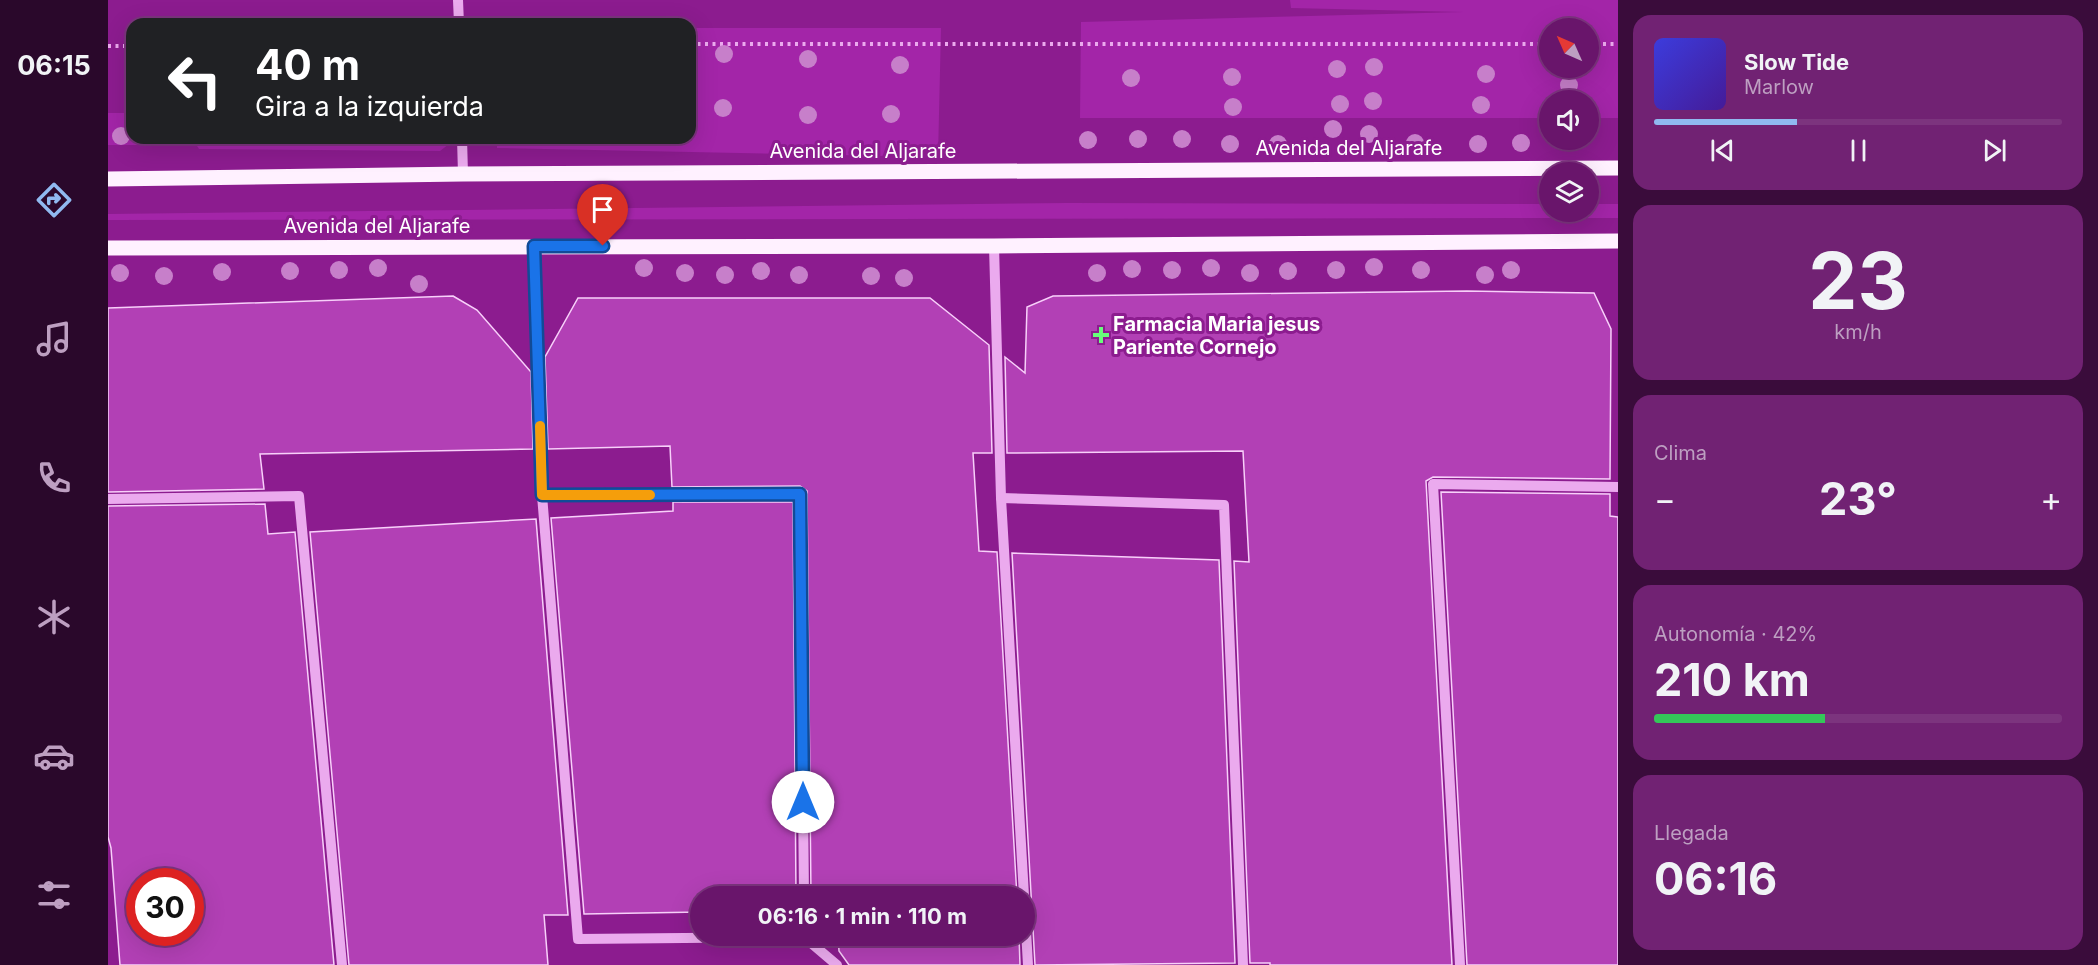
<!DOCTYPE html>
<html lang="es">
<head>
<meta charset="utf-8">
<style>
  :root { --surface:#69156b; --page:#712273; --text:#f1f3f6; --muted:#bd9fc1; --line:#7c347e; --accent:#90b9f0 }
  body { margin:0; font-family:Inter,sans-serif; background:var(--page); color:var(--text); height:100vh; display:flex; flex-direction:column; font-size:22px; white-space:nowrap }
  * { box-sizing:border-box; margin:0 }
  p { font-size:20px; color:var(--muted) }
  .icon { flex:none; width:33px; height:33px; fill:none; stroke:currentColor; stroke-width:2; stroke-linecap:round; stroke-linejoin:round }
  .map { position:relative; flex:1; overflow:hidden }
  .panel { display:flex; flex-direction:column; gap:15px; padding:15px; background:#3a0c3b; width:480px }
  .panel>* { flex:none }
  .banner { position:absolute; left:18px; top:18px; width:570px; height:126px; border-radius:18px; box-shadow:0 6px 24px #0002,0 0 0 2px var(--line); background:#202124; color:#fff; overflow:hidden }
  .needle { width:39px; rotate:315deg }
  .fabs { position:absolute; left:1431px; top:18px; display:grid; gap:12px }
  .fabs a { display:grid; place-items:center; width:60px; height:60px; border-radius:50%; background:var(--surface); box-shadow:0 6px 24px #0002,0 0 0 2px var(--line); font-size:30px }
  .speed { position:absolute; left:18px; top:868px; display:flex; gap:12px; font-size:30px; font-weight:700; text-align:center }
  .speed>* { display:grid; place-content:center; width:78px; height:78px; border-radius:50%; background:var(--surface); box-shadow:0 6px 24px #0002,0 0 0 2px var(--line); line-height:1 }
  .speed .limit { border:9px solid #d22; background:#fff; color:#111 }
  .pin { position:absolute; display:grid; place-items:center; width:51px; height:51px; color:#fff; margin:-62px -26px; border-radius:50% 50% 50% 0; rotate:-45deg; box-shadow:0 0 6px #0007 }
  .pin .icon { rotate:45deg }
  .me { position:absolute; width:66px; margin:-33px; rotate:0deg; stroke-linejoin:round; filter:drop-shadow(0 0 4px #0008) }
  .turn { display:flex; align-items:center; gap:21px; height:126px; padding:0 30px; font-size:27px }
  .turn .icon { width:78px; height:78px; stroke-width:2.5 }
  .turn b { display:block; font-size:42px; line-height:51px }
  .big { font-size:45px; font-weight:700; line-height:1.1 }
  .panel .tile { flex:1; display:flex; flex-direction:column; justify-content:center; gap:9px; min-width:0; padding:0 21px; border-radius:18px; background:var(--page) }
  .panel .dial { align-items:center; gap:0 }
  .dial b { font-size:78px; line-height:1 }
  .song { display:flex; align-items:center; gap:18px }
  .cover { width:72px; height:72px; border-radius:9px; background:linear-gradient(135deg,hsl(240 70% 55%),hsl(260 70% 35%)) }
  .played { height:6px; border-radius:3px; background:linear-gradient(90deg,var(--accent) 35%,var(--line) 35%) }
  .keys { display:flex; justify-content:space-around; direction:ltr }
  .heat { display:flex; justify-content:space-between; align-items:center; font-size:33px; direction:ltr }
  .charge { height:9px; border-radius:4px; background:linear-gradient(90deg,#34c759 42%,var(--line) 0) }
  .trip { position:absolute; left:582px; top:886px; width:345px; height:60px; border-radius:30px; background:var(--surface); box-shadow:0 6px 24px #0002,0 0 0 2px var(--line); font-weight:700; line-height:60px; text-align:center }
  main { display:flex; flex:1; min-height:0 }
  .tab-bar { display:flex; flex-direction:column; width:108px; justify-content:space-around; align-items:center; background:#2a082b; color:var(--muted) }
  .tab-bar .icon { width:42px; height:42px }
  .tab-bar .on { color:var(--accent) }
  .tab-bar b { font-size:27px; color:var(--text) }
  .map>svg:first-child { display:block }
  .green { fill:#a325a8; fill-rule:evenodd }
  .building { fill:#b240b5; stroke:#f8d0fa; stroke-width:1.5; fill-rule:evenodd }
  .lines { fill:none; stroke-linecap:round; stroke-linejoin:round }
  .path { stroke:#ebaaee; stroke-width:4; stroke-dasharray:3 4.5; stroke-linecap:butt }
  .minor { stroke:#ebaaee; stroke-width:10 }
  .major { stroke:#fff1ff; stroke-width:15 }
  .tree { fill:#c77fca }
  .route-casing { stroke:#114b97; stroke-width:15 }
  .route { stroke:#1a73e8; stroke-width:10 }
  .slow { stroke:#f59e0b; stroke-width:10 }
  .poi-dot { fill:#68fe7b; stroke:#8c1c8f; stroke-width:2 }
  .labels { text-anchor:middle; stroke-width:6; stroke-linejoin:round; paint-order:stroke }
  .street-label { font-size:20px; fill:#fff; stroke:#8c1c8f }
  .poi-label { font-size:20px; font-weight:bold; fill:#fff; stroke:#8c1c8f; text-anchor:start }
</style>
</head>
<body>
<main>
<nav class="tab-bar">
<b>06:15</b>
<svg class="icon on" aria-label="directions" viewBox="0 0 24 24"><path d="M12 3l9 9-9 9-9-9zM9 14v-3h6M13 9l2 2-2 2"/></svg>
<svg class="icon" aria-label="music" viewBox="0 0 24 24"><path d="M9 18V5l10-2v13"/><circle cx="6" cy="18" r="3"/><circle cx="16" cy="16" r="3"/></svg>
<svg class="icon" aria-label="phone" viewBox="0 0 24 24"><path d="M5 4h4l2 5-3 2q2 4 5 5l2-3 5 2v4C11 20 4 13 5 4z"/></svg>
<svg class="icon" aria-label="climate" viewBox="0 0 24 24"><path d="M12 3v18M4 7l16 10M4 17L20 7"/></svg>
<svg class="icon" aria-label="car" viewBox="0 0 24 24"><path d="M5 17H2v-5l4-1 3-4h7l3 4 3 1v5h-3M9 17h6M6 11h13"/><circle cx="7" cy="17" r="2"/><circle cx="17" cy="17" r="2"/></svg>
<svg class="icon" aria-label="filters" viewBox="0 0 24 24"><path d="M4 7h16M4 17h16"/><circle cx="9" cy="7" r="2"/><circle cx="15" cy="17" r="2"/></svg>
</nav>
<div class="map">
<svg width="1510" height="965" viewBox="0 0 1510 965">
  <rect width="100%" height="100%" fill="#8c1c8f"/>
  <g class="green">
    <path d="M 1182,0 L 1510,0 L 1510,118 L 1481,118 L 1480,100 L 1442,100 L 1441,118 L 972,118 L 973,22 L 1355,12 L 1183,8 ZM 1480,28 L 1480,68 L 1442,68 L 1442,28 Z"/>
    <path d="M 582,28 L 833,28 L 830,157 L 389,148 L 389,138 L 582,138 Z"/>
    <path d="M 0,113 L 24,113 L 24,138 L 33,138 L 33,145 L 0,145 Z"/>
    <path d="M 84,138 L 340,138 L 341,144 L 332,151 L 91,149 Z"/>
    <path d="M 960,203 L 1441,204 L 1442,212 L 1480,212 L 1481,204 L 1510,204 L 1510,218 L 0,220 L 0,214 Z"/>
  </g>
  <g class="building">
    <path d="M 1359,291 L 1486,293 L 1503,329 L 1502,479 L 1325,477 L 1318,481 L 1344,965 L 1162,965 L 1162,963 L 1142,963 L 1126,561 L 1141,562 L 1135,451 L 899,453 L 897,357 L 917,373 L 919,307 L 945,296 Z"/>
    <path d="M 345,296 L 369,310 L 423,372 L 425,449 L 152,454 L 156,489 L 0,492 L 0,308 Z"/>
    <path d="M 470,298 L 822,298 L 881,345 L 884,453 L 865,453 L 871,551 L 889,552 L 909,897 L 703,897 L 699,491 L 692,486 L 564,487 L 562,446 L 440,449 L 437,357 Z"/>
    <path d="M 1333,492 L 1502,494 L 1502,516 L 1510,517 L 1510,965 L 1359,965 Z"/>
    <path d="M 565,502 L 685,502 L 688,897 L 592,897 L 592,912 L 476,914 L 443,518 L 565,511 Z"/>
    <path d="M 157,504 L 160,534 L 187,532 L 226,965 L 12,965 L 3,848 L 0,837 L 0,506 ZM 32,882 L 82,882 L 82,933 L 32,933 Z"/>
    <path d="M 428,519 L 460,915 L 436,915 L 440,965 L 241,965 L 202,532 Z"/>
    <path d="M 904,553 L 1111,560 L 1127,963 L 927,965 Z"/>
    <path d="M 730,936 L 911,936 L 912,965 L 741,965 L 731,951 Z"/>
  </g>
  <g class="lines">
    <g class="path">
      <path d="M 582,44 L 1442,44"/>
      <path d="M 1480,44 L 1510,44"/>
      <path d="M 0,46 L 24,46"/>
    </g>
    <g class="minor">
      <path d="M 350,0 L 351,24"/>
      <path d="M 354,138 L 355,174"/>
      <path d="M 426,246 L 434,495 L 470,939 L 696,937 L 729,965"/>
      <path d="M 886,246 L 893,498 L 920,965"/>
      <path d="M 434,495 L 692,494 L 696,897"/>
      <path d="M 893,498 L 1116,505 L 1135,965"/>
      <path d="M 0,499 L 191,496 L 234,965"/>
      <path d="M 1352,965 L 1325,484 L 1510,487"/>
    </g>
    <g class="major">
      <path d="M 0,179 L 355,174 L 1510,168"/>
      <path d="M 0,248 L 886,246 L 1510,241"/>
    </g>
  </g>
  <g class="tree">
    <circle cx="616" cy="54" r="9"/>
    <circle cx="700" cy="59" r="9"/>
    <circle cx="792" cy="65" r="9"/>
    <circle cx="1266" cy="67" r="9"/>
    <circle cx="1229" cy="69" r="9"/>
    <circle cx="1378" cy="74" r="9"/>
    <circle cx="1124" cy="77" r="9"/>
    <circle cx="1023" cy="78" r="9"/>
    <circle cx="1461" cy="85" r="9"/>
    <circle cx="1265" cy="101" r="9"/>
    <circle cx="1232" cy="104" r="9"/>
    <circle cx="1373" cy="105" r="9"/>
    <circle cx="1125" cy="107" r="9"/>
    <circle cx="615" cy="108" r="9"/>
    <circle cx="783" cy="114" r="9"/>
    <circle cx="700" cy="115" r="9"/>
    <circle cx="1225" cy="129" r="9"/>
    <circle cx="1261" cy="134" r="9"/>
    <circle cx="13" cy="136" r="9"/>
    <circle cx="1030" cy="139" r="9"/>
    <circle cx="1074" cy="139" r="9"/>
    <circle cx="980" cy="140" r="9"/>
    <circle cx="1307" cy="143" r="9"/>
    <circle cx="1413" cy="143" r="9"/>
    <circle cx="1122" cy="144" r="9"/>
    <circle cx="1170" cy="144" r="9"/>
    <circle cx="1370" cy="144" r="9"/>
    <circle cx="1266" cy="267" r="9"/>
    <circle cx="270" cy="268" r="9"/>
    <circle cx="536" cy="268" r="9"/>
    <circle cx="1103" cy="268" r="9"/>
    <circle cx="1024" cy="269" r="9"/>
    <circle cx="231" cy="270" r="9"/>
    <circle cx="1064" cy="270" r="9"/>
    <circle cx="1228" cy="270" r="9"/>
    <circle cx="1313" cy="270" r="9"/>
    <circle cx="1403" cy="270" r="9"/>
    <circle cx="182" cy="271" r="9"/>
    <circle cx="653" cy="271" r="9"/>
    <circle cx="1180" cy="271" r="9"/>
    <circle cx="114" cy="272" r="9"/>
    <circle cx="12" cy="273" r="9"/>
    <circle cx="577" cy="273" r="9"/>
    <circle cx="989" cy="273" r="9"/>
    <circle cx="1142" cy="273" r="9"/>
    <circle cx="617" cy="275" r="9"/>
    <circle cx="691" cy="275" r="9"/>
    <circle cx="1377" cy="275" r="9"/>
    <circle cx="56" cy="276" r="9"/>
    <circle cx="763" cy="276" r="9"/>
    <circle cx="796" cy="278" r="9"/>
    <circle cx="311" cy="284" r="9"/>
  </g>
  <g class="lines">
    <g class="route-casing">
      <path id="route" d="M 495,246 L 426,246 L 434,495 L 692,494 L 695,802"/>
    </g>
    <use href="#route" class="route"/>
    <path class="slow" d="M 432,426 L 434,495 L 542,495"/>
  </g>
  <path class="poi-dot" d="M990 326h6v6h6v6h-6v6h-6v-6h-6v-6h6z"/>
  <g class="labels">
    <g class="street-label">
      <text x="1241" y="155">Avenida del Aljarafe</text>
      <text x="755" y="158">Avenida del Aljarafe</text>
      <text x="269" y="233">Avenida del Aljarafe</text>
    </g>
    <g class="poi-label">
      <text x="1005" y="331">Farmacia Maria jesus<tspan x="1005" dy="23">Pariente Cornejo</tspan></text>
    </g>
  </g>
</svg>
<div class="fabs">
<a><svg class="needle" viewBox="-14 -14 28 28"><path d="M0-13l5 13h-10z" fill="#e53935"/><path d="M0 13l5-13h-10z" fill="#bd9fc1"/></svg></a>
<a><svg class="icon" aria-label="sound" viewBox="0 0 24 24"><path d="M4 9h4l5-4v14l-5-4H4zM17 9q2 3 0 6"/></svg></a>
<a><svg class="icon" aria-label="layers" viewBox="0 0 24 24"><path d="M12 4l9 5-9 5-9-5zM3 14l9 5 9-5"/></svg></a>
</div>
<div class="speed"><div class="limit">30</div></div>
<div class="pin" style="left:495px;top:246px;background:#d93025"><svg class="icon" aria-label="arrive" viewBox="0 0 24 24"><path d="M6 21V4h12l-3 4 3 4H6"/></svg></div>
<svg class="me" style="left:695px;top:802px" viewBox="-20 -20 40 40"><circle r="19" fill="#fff"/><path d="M0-13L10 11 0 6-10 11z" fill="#1a73e8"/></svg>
<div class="trip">06:16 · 1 min · 110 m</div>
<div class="banner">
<div class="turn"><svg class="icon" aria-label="left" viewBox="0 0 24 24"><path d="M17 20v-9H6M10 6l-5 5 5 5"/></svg><div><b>40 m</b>Gira a la izquierda</div></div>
</div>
</div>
<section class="panel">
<div class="tile">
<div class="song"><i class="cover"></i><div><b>Slow Tide</b><p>Marlow</p></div></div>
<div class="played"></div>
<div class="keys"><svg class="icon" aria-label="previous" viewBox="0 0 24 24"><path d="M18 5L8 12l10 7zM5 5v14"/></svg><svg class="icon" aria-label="pause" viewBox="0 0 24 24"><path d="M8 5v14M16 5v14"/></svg><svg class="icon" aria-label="next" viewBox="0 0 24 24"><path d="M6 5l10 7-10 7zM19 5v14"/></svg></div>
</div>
<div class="tile dial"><b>23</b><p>km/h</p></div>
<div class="tile"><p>Clima</p>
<div class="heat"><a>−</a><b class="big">23°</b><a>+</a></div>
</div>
<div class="tile"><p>Autonomía · 42%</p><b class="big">210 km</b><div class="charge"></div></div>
<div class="tile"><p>Llegada</p><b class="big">06:16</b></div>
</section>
</main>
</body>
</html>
